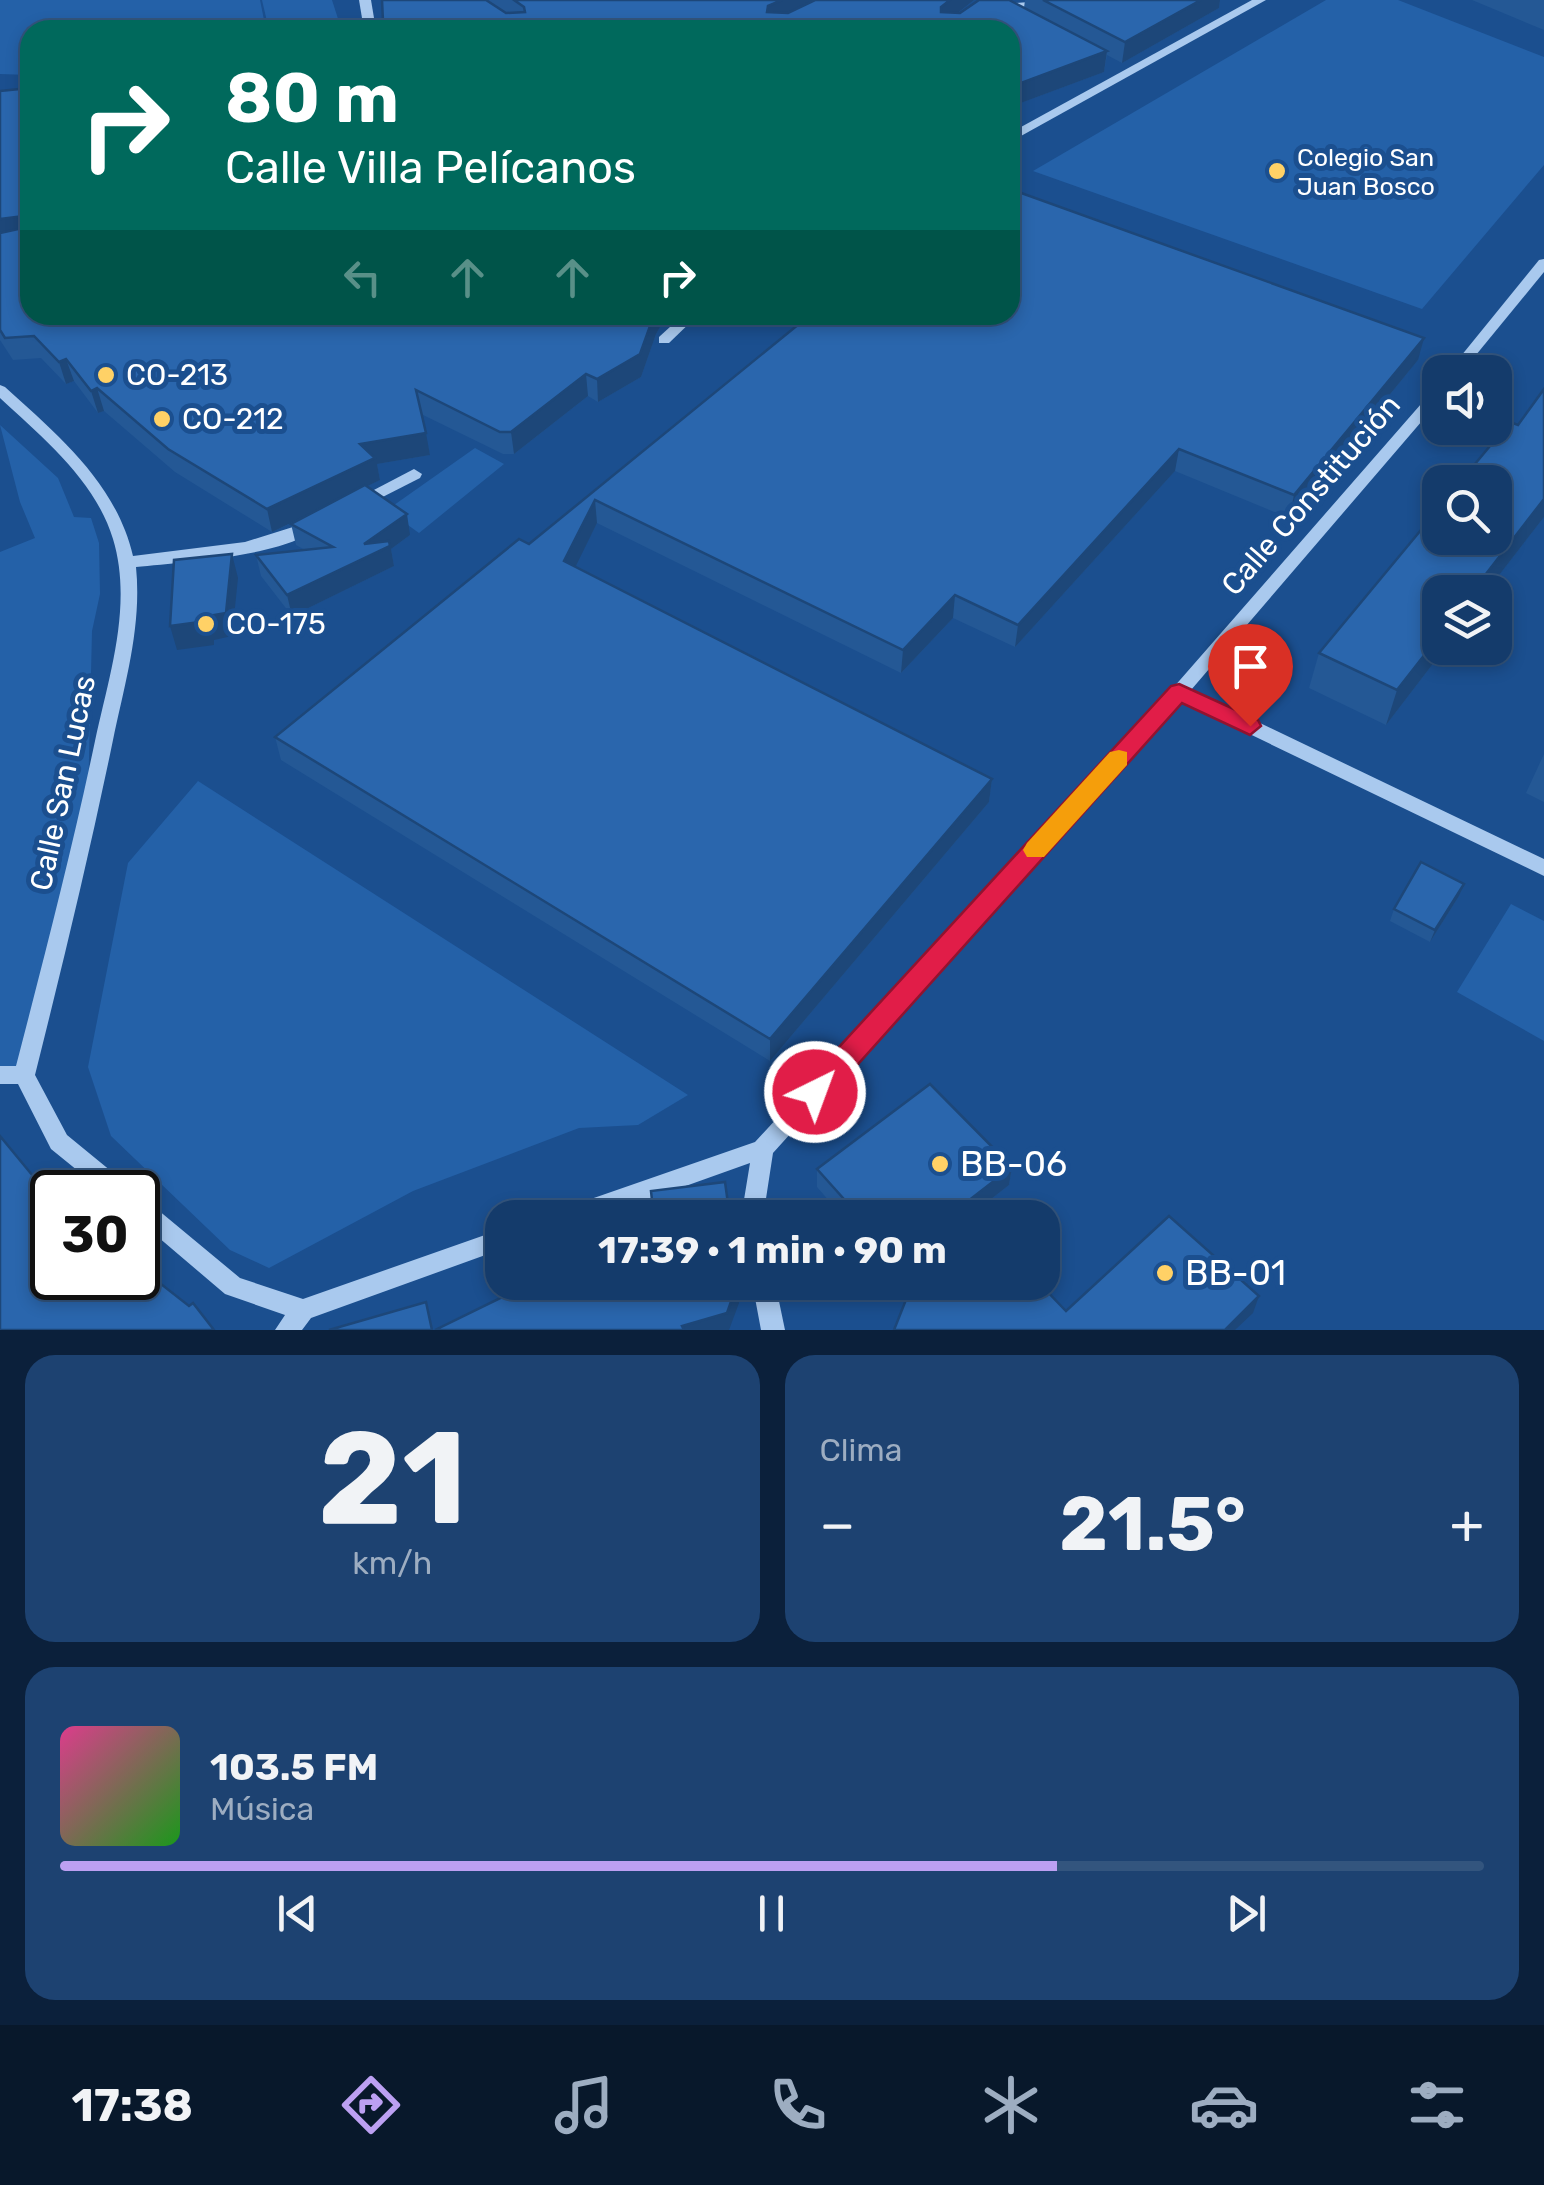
<!DOCTYPE html>
<html lang="es">
<head>
<meta charset="utf-8">
<style>
  :root { --surface:#143b6b; --page:#1d4271; --text:#f1f3f6; --muted:#9dadc1; --line:#33557e; --accent:#bca0f2 }
  body { margin:0; font-family:Rubik,sans-serif; background:var(--page); color:var(--text); height:100vh; display:flex; flex-direction:column; font-size:38px; white-space:nowrap }
  * { box-sizing:border-box; margin:0 }
  p { font-size:32px; color:var(--muted) }
  .icon { flex:none; width:55px; height:55px; fill:none; stroke:currentColor; stroke-width:2; stroke-linecap:round; stroke-linejoin:round }
  .map { position:relative; height:1330px; overflow:hidden }
  .sheet { display:flex; flex-direction:column; gap:25px; padding:25px; background:#0b203b; flex:1 }
  .sheet>* { flex:none }
  .guide { position:absolute; left:20px; top:20px; width:1000px; height:305px; border-radius:30px; box-shadow:0 5px 15px #0003,0 0 0 2px var(--line); background:#00695c; color:#fff; overflow:hidden }
  .fabs { position:absolute; left:1422px; top:355px; display:grid; gap:20px }
  .fabs a { display:grid; place-items:center; width:90px; height:90px; border-radius:20px; background:var(--surface); box-shadow:0 5px 15px #0003,0 0 0 2px var(--line); font-size:50px }
  .speed { position:absolute; left:30px; top:1170px; display:flex; gap:20px; font-size:50px; font-weight:700; text-align:center }
  .speed>* { display:grid; place-content:center; width:130px; height:130px; border-radius:50%; background:var(--surface); box-shadow:0 5px 15px #0003,0 0 0 2px var(--line); line-height:1 }
  .speed .limit { border:5px solid #111; border-radius:15px; background:#fff; color:#111 }
  .pin { position:absolute; display:grid; place-items:center; width:85px; height:85px; color:#fff; margin:-102px -42px; border-radius:50% 50% 50% 0; rotate:-45deg; box-shadow:0 0 10px #0007 }
  .pin .icon { rotate:45deg }
  .me { position:absolute; width:110px; margin:-55px; rotate:42deg; stroke-linejoin:round; filter:drop-shadow(0 0 8px #0008) }
  .turn { display:flex; align-items:center; gap:35px; height:210px; padding:0 40px; font-size:45px }
  .turn .icon { width:130px; height:130px; stroke-width:2.5 }
  .turn b { display:block; font-size:70px; line-height:85px }
  .lanes { display:flex; align-items:center; height:95px; padding:0 40px; background:#0003; justify-content:center; gap:50px; direction:ltr }
  .lanes .off { opacity:.35 }
  .big { font-size:75px; font-weight:700; line-height:1.1 }
  .sheet .card { flex:1; display:flex; flex-direction:column; justify-content:center; gap:15px; min-width:0; padding:0 35px; border-radius:30px; background:var(--page) }
  .sheet .dial { align-items:center; gap:0 }
  .dial b { font-size:130px; line-height:1 }
  .song { display:flex; align-items:center; gap:30px }
  .cover { width:120px; height:120px; border-radius:15px; background:linear-gradient(135deg,hsl(330 70% 55%),hsl(120 70% 35%)) }
  .played { height:10px; border-radius:5px; background:linear-gradient(90deg,var(--accent) 70%,var(--line) 70%) }
  .keys { display:flex; justify-content:space-around; direction:ltr }
  .heat { display:flex; justify-content:space-between; align-items:center; font-size:55px; direction:ltr }
  .sheet .tiles { flex:1; display:grid; gap:25px; grid-template-columns:1fr 1fr }
  .card:last-child { grid-column:span 2 }
  .trip { position:absolute; left:485px; top:1200px; width:575px; height:100px; border-radius:30px; background:var(--surface); box-shadow:0 5px 15px #0003,0 0 0 2px var(--line); font-weight:700; line-height:100px; text-align:center }
  .tabs { display:flex; height:160px; justify-content:space-around; align-items:center; background:#08182b; color:var(--muted) }
  .tabs .icon { width:70px; height:70px }
  .tabs .active { color:var(--accent) }
  .tabs b { font-size:45px; color:var(--text) }
  .map>svg:first-child { display:block }
  .green { fill:#2461a8 }
  .lines { fill:none; stroke-linecap:round; stroke-linejoin:round }
  .minor { fill:#a9c9ee; fill-rule:evenodd }
  .wall { fill:#245895 }
  .shaded-wall { fill:#1d4779 }
  .building { fill:#2a66ad; stroke:#1d4779; stroke-width:2.5 }
  .route { fill:#e11d48; stroke:#92132f; stroke-width:2.5 }
  .slow { fill:#f59e0b }
  .poi-dot { fill:#ffd166; stroke:#1b4f8f; stroke-width:4 }
  .labels { text-anchor:middle; stroke-width:10; stroke-linejoin:round; paint-order:stroke }
  .far-poi-label { font-size:25px; fill:#fff; stroke:#1b4f8f; text-anchor:start }
  .poi-label { font-size:30px; fill:#fff; stroke:#1b4f8f; text-anchor:start }
  .street-label { font-size:30px; fill:#fff; stroke:#1b4f8f }
  .near-poi-label { font-size:35px; fill:#fff; stroke:#1b4f8f; text-anchor:start }
</style>
</head>
<body>
<div class="map">
<svg width="1544" height="1330" viewBox="0 0 1544 1330">
  <rect width="100%" height="100%" fill="#1b4f8f"/>
  <g class="green">
    <path d="M 0,0 L 260,0 L 266,30 L 30,30 L 30,75 L 0,74 Z"/>
    <path d="M 262,0 L 332,0 L 340,25 L 269,30 Z"/>
    <path d="M 1326,0 L 1398,0 L 1544,57 L 1544,165 L 1422,309 L 1033,171 Z"/>
    <path d="M 0,425 L 58,478 L 74,517 L 91,518 L 99,543 L 100,594 L 92,631 L 88,801 L 18,1071 L 0,1071 L 0,552 L 35,538 L 20,502 Z"/>
    <path d="M 475,448 L 504,464 L 419,533 L 387,510 Z"/>
    <path d="M 198,781 L 688,1095 L 638,1125 L 579,1128 L 413,1191 L 269,1268 L 230,1250 L 111,1136 L 88,1067 L 128,863 Z"/>
    <path d="M 1511,904 L 1544,921 L 1544,1041 L 1457,992 Z"/>
  </g>
  <g class="lines">
    <g class="minor">
      <path d="M 359,0 L 371,0 L 376,30 L 364,30 Z"/>
      <path d="M 998,0 L 1015,3 L 1055,0 L 1015,9 L 989,3 Z"/>
      <path d="M 1252,0 L 1266,0 L 1010,142 L 1010,133 Z"/>
      <path d="M 1544,259 L 1544,272 L 1462,372 L 1448,372 L 1539,260 Z"/>
      <path d="M 683,315 L 698,315 L 669,343 L 659,343 L 659,337 Z"/>
      <path d="M 0,385 L 5,387 C 58,435 116,483 133,556 L 245,542 L 312,521 L 320,526 C 286,557 182,562 136,567 C 142,626 125,683 113,740 C 90,852 63,963 35,1075 L 67,1135 L 128,1185 L 131,1192 L 104,1192 L 51,1149 L 18,1084 L 0,1084 L 0,1066 L 16,1066 C 44,958 72,850 95,741 C 109,676 133,605 113,539 C 95,480 43,438 0,398 Z"/>
      <path d="M 1440,386 L 1440,400 L 1191,690 L 1544,859 L 1544,876 L 1181,701 L 773,1153 L 763,1218 L 741,1218 L 750,1163 L 596,1218 L 554,1218 L 557,1211 L 565,1208 L 755,1142 L 1173,688 L 1435,388 Z"/>
      <path d="M 414,469 L 422,474 L 420,478 L 363,507 L 351,507 L 349,503 Z"/>
      <path d="M 138,1197 L 146,1200 L 240,1278 L 303,1299 L 502,1229 L 502,1249 L 311,1318 L 302,1330 L 275,1330 L 285,1315 L 225,1294 L 138,1220 Z"/>
      <path d="M 752,1282 L 775,1282 L 785,1330 L 761,1330 Z"/>
    </g>
  </g>
  <g class="wall">
    <path d="M 382,0 L 974,0 L 958,13 L 1024,8 L 1025,0 L 1220,0 L 1219,8 L 1122,63 L 1107,55 L 1104,72 L 1010,107 L 1010,30 L 384,30 Z"/>
    <path d="M 1472,0 L 1544,0 L 1544,30 Z"/>
    <path d="M 0,91 L 30,315 L 671,315 L 669,320 L 664,320 L 656,334 L 641,377 L 598,402 L 588,396 L 514,454 L 503,454 L 421,414 L 430,455 L 377,464 L 380,480 L 367,486 L 410,535 L 391,549 L 394,566 L 292,616 L 261,576 L 256,555 L 305,550 L 296,545 L 291,524 L 311,514 L 272,532 L 175,472 L 104,411 L 98,413 L 74,381 L 66,384 L 41,358 L 13,360 L 0,340 Z"/>
    <path d="M 810,315 L 1418,360 L 1289,518 L 1175,471 L 1015,647 L 953,618 L 901,673 L 597,523 L 575,566 L 992,779 L 989,802 L 770,1061 L 281,760 L 275,737 L 529,544 Z"/>
    <path d="M 1544,517 L 1486,592 L 1440,592 L 1440,648 L 1445,648 L 1386,725 L 1309,688 L 1319,653 Z"/>
    <path d="M 1544,754 L 1544,802 L 1526,793 Z"/>
    <path d="M 1464,884 L 1459,896 L 1430,942 L 1390,921 L 1394,909 Z"/>
    <path d="M 1012,1167 L 1009,1185 L 972,1214 L 975,1218 L 844,1218 L 817,1187 L 817,1169 Z"/>
    <path d="M 902,1282 L 1038,1282 L 1066,1311 L 1253,1313 L 894,1330 L 910,1291 Z"/>
  </g>
  <g class="shaded-wall">
    <path d="M 782,0 L 824,0 L 768,27 L 767,12 L 768,6 Z"/>
    <path d="M 950,0 L 974,0 L 940,27 L 941,7 Z"/>
    <path d="M 1201,0 L 1220,0 L 1219,8 L 1122,63 L 1125,42 Z"/>
    <path d="M 1107,51 L 1104,72 L 1010,107 L 1010,87 Z"/>
    <path d="M 23,216 L 30,237 L 0,241 L 0,219 Z"/>
    <path d="M 654,315 L 664,315 L 664,320 L 656,334 L 641,377 L 598,402 L 597,379 Z"/>
    <path d="M 1424,338 L 1418,360 L 1289,518 L 1294,495 Z"/>
    <path d="M 66,359 L 74,381 L 66,384 L 59,362 Z"/>
    <path d="M 586,374 L 588,396 L 514,454 L 511,432 Z"/>
    <path d="M 97,388 L 104,411 L 98,413 L 91,391 Z"/>
    <path d="M 426,433 L 430,455 L 377,464 L 380,480 L 272,532 L 267,509 L 360,444 Z"/>
    <path d="M 1179,449 L 1175,471 L 1015,647 L 1018,625 Z"/>
    <path d="M 1544,499 L 1544,517 L 1486,592 L 1472,592 Z"/>
    <path d="M 595,500 L 597,523 L 567,584 L 564,561 Z"/>
    <path d="M 407,514 L 410,535 L 391,549 L 394,566 L 292,616 L 287,595 Z"/>
    <path d="M 232,554 L 238,578 L 232,636 L 214,640 L 214,645 L 177,650 L 170,626 Z"/>
    <path d="M 955,595 L 953,618 L 901,673 L 903,650 Z"/>
    <path d="M 1440,635 L 1440,648 L 1445,648 L 1386,725 L 1397,690 Z"/>
    <path d="M 992,779 L 989,802 L 770,1061 L 770,1039 Z"/>
    <path d="M 1464,884 L 1459,896 L 1430,942 L 1435,930 Z"/>
    <path d="M 1012,1167 L 1009,1185 L 967,1218 L 963,1205 Z"/>
    <path d="M 739,1282 L 739,1303 L 729,1330 L 682,1330 L 682,1326 Z"/>
    <path d="M 1259,1296 L 1253,1313 L 1235,1330 L 1225,1330 Z"/>
  </g>
  <g class="building">
    <path d="M 382,0 L 486,0 L 506,13 L 525,12 L 524,7 L 514,0 L 782,0 L 768,6 L 767,12 L 788,13 L 815,0 L 950,0 L 941,7 L 941,12 L 960,13 L 979,0 L 1009,0 L 1107,51 L 1010,87 L 1010,30 L 390,30 L 383,21 Z"/>
    <path d="M 1043,0 L 1201,0 L 1125,42 Z"/>
    <path d="M 30,88 L 30,315 L 654,315 L 640,354 L 597,379 L 586,374 L 511,432 L 500,432 L 416,390 L 426,433 L 360,444 L 375,458 L 267,509 L 168,449 L 97,388 L 91,391 L 66,359 L 59,362 L 34,336 L 5,338 L 0,330 L 0,233 L 27,227 L 23,216 L 0,219 L 0,91 Z"/>
    <path d="M 1010,189 L 1424,338 L 1294,495 L 1179,449 L 1018,625 L 955,595 L 903,650 L 595,500 L 564,561 L 992,779 L 770,1039 L 275,737 L 519,539 L 529,544 L 810,315 L 1010,315 Z"/>
    <path d="M 1544,389 L 1544,499 L 1472,592 L 1440,592 L 1440,635 L 1397,690 L 1319,653 L 1440,507 L 1440,538 L 1495,538 L 1495,482 L 1460,482 L 1510,422 L 1518,425 Z"/>
    <path d="M 365,485 L 407,514 L 364,544 L 389,541 L 390,546 L 287,595 L 256,555 L 333,547 L 291,524 Z"/>
    <path d="M 232,554 L 226,613 L 208,616 L 207,621 L 170,626 L 174,560 Z"/>
    <path d="M 1421,862 L 1464,884 L 1435,930 L 1394,909 Z"/>
    <path d="M 930,1084 L 1012,1167 L 963,1205 L 975,1218 L 861,1218 L 817,1169 Z"/>
    <path d="M 0,1136 L 42,1187 L 53,1181 L 63,1192 L 52,1192 L 52,1278 L 138,1278 L 138,1266 L 189,1306 L 193,1303 L 214,1330 L 0,1330 Z"/>
    <path d="M 725,1182 L 730,1218 L 640,1218 L 653,1210 L 651,1191 Z"/>
    <path d="M 1169,1216 L 1259,1296 L 1225,1330 L 894,1330 L 913,1282 L 1038,1282 L 1066,1311 Z"/>
    <path d="M 533,1282 L 738,1282 L 727,1313 L 682,1326 L 684,1330 L 435,1330 Z"/>
    <path d="M 426,1302 L 432,1330 L 329,1330 Z"/>
  </g>
  <path class="route" d="M 1179,684 L 1258,720 L 1261,726 L 1250,735 L 1182,703 L 825,1101 L 815,1104 L 805,1101 L 801,1092 L 805,1084 L 1171,686 Z"/>
  <path class="slow" d="M 1119,750 L 1127,752 L 1127,765 L 1044,857 L 1027,857 L 1023,850 L 1027,843 L 1110,752 Z"/>
  <g class="poi-dot">
    <circle cx="1277" cy="171" r="10"/>
    <circle cx="106" cy="375" r="10"/>
    <circle cx="162" cy="419" r="10"/>
    <circle cx="206" cy="624" r="10"/>
    <circle cx="940" cy="1164" r="10"/>
    <circle cx="1165" cy="1273" r="10"/>
  </g>
  <g class="labels">
    <g class="far-poi-label">
      <text x="1297" y="166">Colegio San<tspan x="1297" dy="29">Juan Bosco</tspan></text>
    </g>
    <g class="poi-label">
      <text x="126" y="385">CO-213</text>
      <text x="182" y="429">CO-212</text>
      <text x="226" y="634">CO-175</text>
    </g>
    <g class="street-label">
      <text transform="translate(1311 495) rotate(-49)" y="10">Calle Constitución</text>
      <text transform="translate(63 783) rotate(-78)" y="10">Calle San Lucas</text>
    </g>
    <g class="near-poi-label">
      <text x="960" y="1176">BB-06</text>
      <text x="1185" y="1285">BB-01</text>
    </g>
  </g>
</svg>
<div class="fabs">
<a><svg class="icon" aria-label="sound" viewBox="0 0 24 24"><path d="M4 9h4l5-4v14l-5-4H4zM17 9q2 3 0 6"/></svg></a>
<a><svg class="icon" aria-label="search" viewBox="0 0 24 24"><circle cx="10" cy="10" r="6"/><path d="M15 15l6 6"/></svg></a>
<a><svg class="icon" aria-label="layers" viewBox="0 0 24 24"><path d="M12 4l9 5-9 5-9-5zM3 14l9 5 9-5"/></svg></a>
</div>
<div class="speed"><div class="limit">30</div></div>
<div class="pin" style="left:1250px;top:726px;background:#d93025"><svg class="icon" aria-label="arrive" viewBox="0 0 24 24"><path d="M6 21V4h12l-3 4 3 4H6"/></svg></div>
<svg class="me" style="left:815px;top:1092px" viewBox="-20 -20 40 40"><circle r="17" fill="#e11d48" stroke="#fff" stroke-width="3"/><path d="M0-11L8 9 0 5-8 9z" fill="#fff"/></svg>
<div class="trip">17:39 · 1 min · 90 m</div>
<div class="guide">
<div class="turn"><svg class="icon" aria-label="right" viewBox="0 0 24 24"><path d="M7 20v-9h11M14 6l5 5-5 5"/></svg><div><b>80 m</b>Calle Villa Pelícanos</div></div>
<div class="lanes"><svg class="icon off" aria-label="left" viewBox="0 0 24 24"><path d="M17 20v-9H6M10 6l-5 5 5 5"/></svg><svg class="icon off" aria-label="ahead" viewBox="0 0 24 24"><path d="M12 20V5M6 11l6-6 6 6"/></svg><svg class="icon off" aria-label="ahead" viewBox="0 0 24 24"><path d="M12 20V5M6 11l6-6 6 6"/></svg><svg class="icon" aria-label="right" viewBox="0 0 24 24"><path d="M7 20v-9h11M14 6l5 5-5 5"/></svg></div>
</div>
</div>
<section class="sheet">
<div class="tiles">
<div class="card dial"><b>21</b><p>km/h</p></div>
<div class="card"><p>Clima</p>
<div class="heat"><a>−</a><b class="big">21.5°</b><a>+</a></div>
</div>
<div class="card">
<div class="song"><i class="cover"></i><div><b>103.5 FM</b><p>Música</p></div></div>
<div class="played"></div>
<div class="keys"><svg class="icon" aria-label="previous" viewBox="0 0 24 24"><path d="M18 5L8 12l10 7zM5 5v14"/></svg><svg class="icon" aria-label="pause" viewBox="0 0 24 24"><path d="M8 5v14M16 5v14"/></svg><svg class="icon" aria-label="next" viewBox="0 0 24 24"><path d="M6 5l10 7-10 7zM19 5v14"/></svg></div>
</div>
</div>
</section>
<nav class="tabs">
<b>17:38</b>
<svg class="icon active" aria-label="directions" viewBox="0 0 24 24"><path d="M12 3l9 9-9 9-9-9zM9 14v-3h6M13 9l2 2-2 2"/></svg>
<svg class="icon" aria-label="music" viewBox="0 0 24 24"><path d="M9 18V5l10-2v13"/><circle cx="6" cy="18" r="3"/><circle cx="16" cy="16" r="3"/></svg>
<svg class="icon" aria-label="phone" viewBox="0 0 24 24"><path d="M5 4h4l2 5-3 2q2 4 5 5l2-3 5 2v4C11 20 4 13 5 4z"/></svg>
<svg class="icon" aria-label="climate" viewBox="0 0 24 24"><path d="M12 3v18M4 7l16 10M4 17L20 7"/></svg>
<svg class="icon" aria-label="car" viewBox="0 0 24 24"><path d="M5 17H2v-5l4-1 3-4h7l3 4 3 1v5h-3M9 17h6M6 11h13"/><circle cx="7" cy="17" r="2"/><circle cx="17" cy="17" r="2"/></svg>
<svg class="icon" aria-label="filters" viewBox="0 0 24 24"><path d="M4 7h16M4 17h16"/><circle cx="9" cy="7" r="2"/><circle cx="15" cy="17" r="2"/></svg>
</nav>
</body>
</html>
